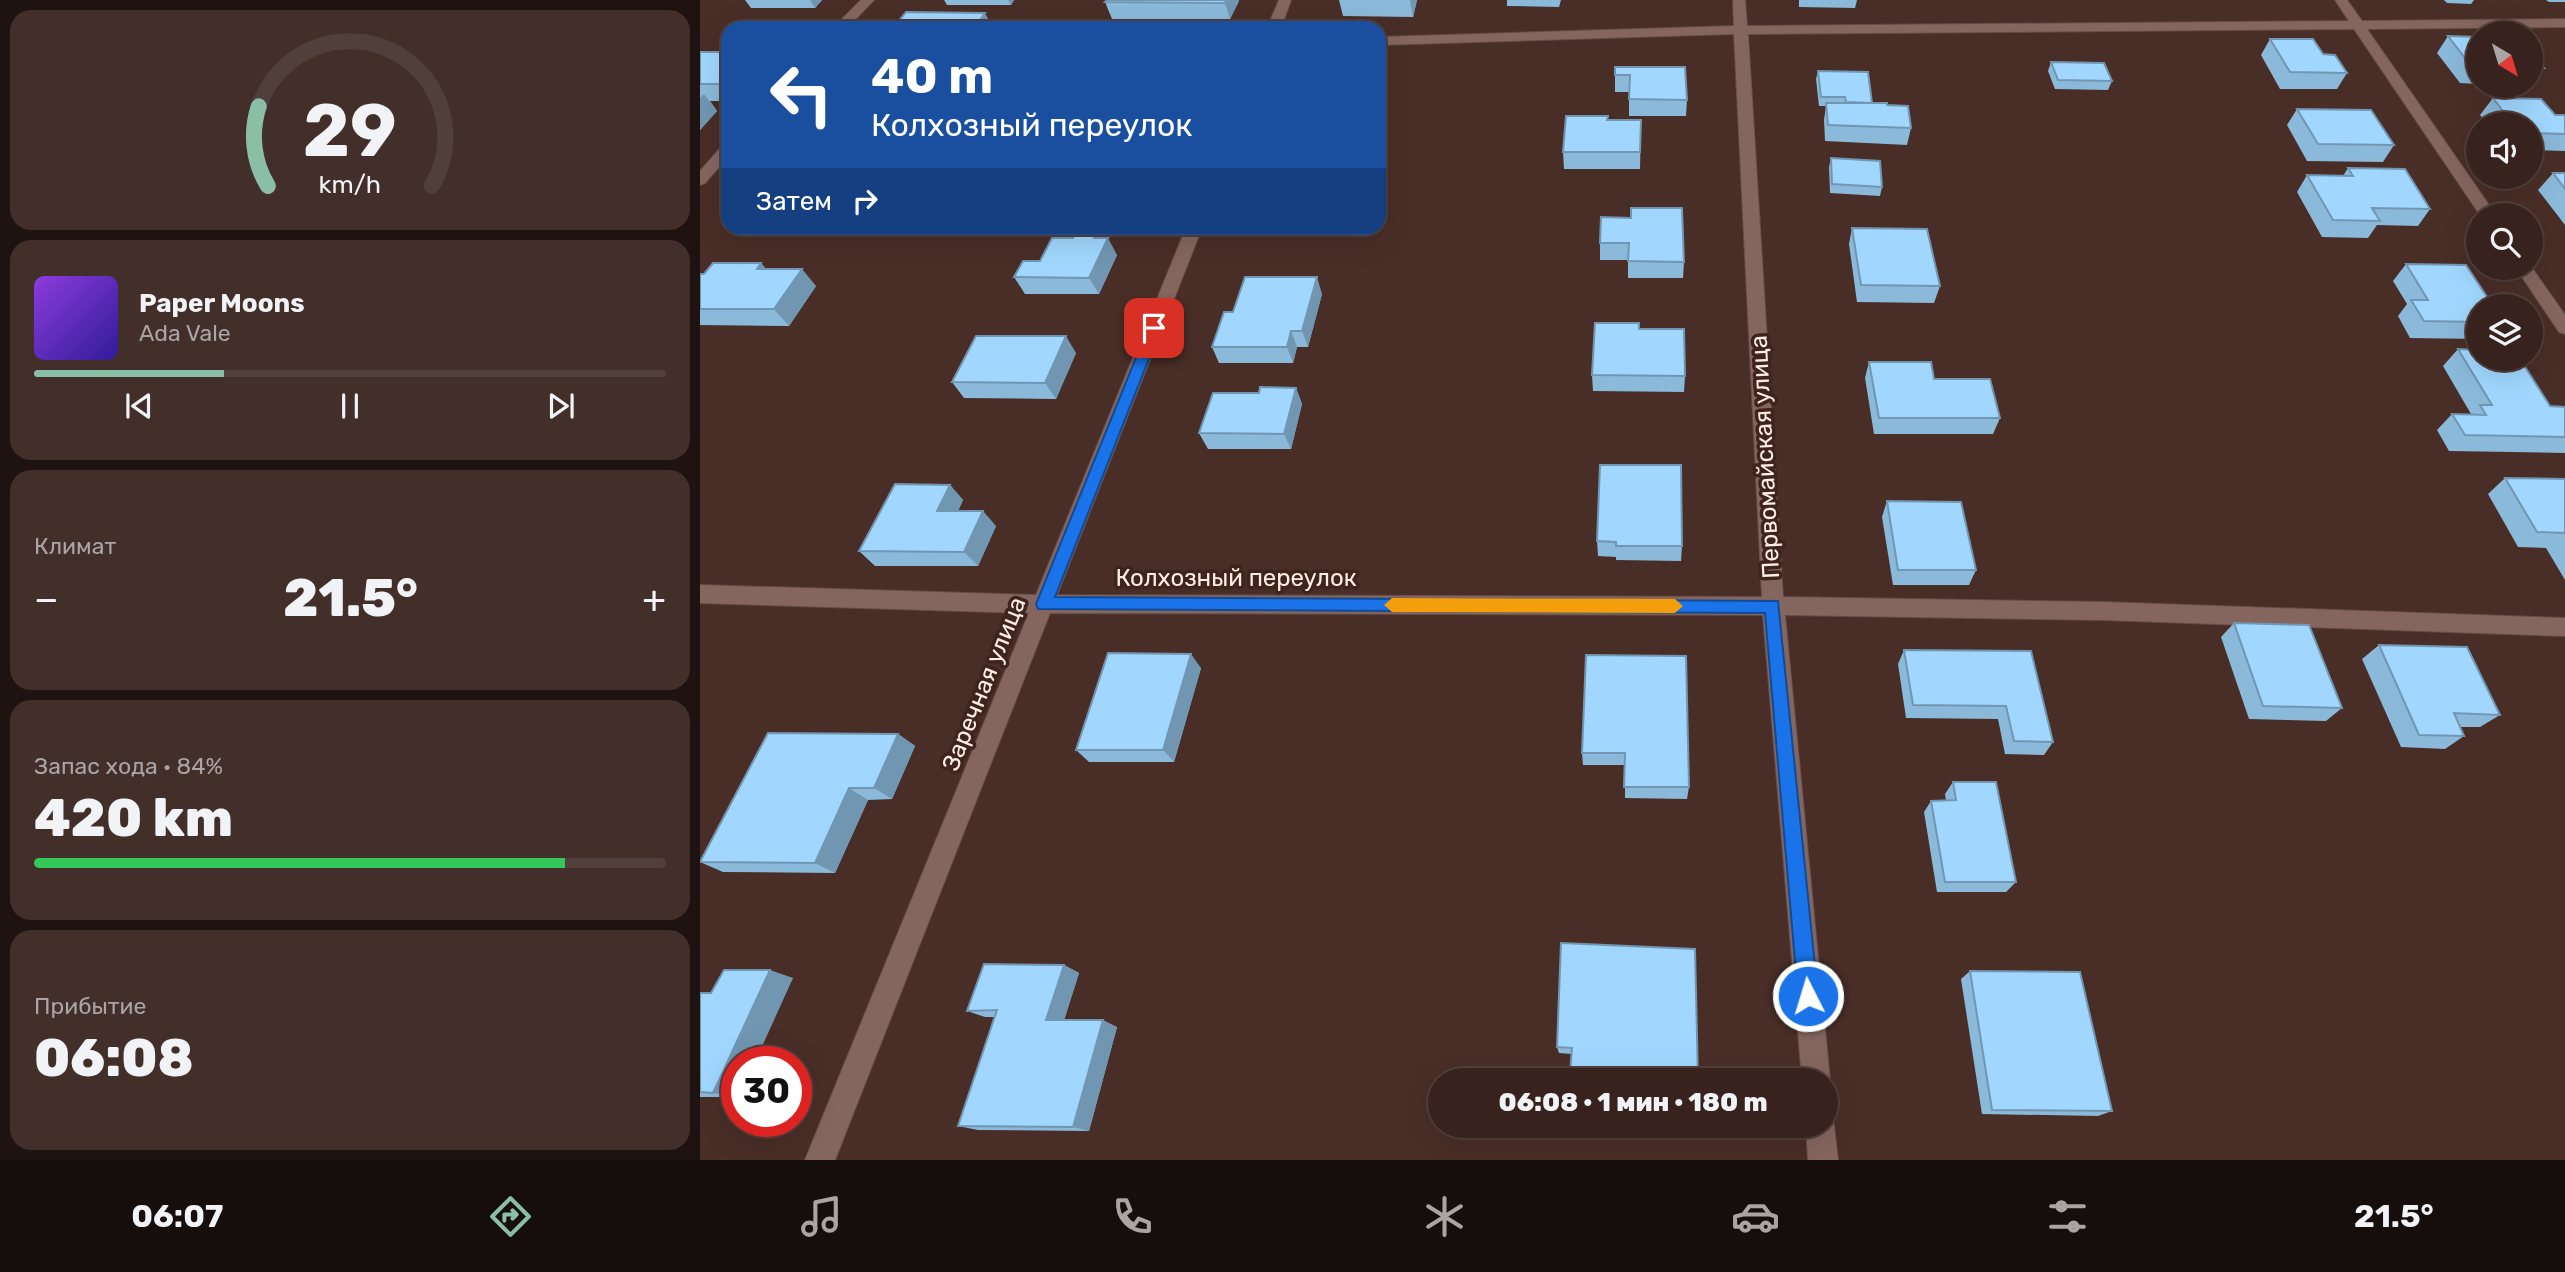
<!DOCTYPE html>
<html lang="ru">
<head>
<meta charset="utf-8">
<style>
  :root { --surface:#37221d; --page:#422f2a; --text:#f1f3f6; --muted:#aaa4a4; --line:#513f3b; --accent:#8abfa5 }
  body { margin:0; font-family:Rubik,sans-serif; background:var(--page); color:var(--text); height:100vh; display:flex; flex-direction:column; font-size:26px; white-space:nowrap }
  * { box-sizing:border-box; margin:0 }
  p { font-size:23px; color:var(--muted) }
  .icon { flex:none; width:38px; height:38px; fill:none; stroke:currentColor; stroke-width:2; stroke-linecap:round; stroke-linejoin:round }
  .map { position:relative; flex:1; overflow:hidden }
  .sheet { display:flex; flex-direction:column; gap:10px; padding:10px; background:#1e1310; width:700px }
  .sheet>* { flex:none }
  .hud { position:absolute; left:21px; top:21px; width:665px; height:214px; border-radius:21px; box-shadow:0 7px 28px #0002,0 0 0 2px var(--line); background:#1a4fa0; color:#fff; overflow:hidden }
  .needle { width:46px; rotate:142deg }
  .controls { position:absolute; left:1766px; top:21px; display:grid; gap:14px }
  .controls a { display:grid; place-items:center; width:77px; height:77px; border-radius:50%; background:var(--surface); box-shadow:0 7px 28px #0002,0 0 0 2px var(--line); font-size:35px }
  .speed { position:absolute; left:21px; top:1046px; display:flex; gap:14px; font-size:35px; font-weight:700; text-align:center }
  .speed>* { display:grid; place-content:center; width:91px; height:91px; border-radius:50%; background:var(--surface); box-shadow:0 7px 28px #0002,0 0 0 2px var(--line); line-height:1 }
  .speed .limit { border:10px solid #d22; background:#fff; color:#111 }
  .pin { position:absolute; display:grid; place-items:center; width:60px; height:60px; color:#fff; margin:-30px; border-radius:14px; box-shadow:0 4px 10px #0006 }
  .me { position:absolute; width:77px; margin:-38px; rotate:355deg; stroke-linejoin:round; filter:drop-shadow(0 0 5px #0008) }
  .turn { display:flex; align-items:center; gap:24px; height:147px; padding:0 35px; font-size:32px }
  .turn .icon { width:91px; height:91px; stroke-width:2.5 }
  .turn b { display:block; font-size:49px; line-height:60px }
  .then { display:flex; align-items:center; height:66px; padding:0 35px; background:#0003; gap:14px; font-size:26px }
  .big { font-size:52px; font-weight:800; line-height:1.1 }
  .sheet .widget { flex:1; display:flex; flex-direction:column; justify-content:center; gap:10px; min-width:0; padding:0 24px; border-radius:21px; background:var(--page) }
  .sheet .dial { align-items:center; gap:0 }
  .dial svg { height:182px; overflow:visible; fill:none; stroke:var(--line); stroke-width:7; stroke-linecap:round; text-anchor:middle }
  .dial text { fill:var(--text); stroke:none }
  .song { display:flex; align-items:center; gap:21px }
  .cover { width:84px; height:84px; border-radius:10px; background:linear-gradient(135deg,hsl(270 70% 55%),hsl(250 70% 35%)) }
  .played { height:7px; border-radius:4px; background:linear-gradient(90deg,var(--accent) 30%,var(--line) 30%) }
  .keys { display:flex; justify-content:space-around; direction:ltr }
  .heat { display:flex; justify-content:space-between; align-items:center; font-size:38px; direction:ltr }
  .charge { height:10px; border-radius:5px; background:linear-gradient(90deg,#34c759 84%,var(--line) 0) }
  .trip { position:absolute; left:728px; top:1068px; width:410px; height:70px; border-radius:35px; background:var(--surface); box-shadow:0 7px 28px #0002,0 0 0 2px var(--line); font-weight:800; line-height:70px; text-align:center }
  .tabs { display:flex; height:112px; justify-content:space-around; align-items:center; background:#160e0c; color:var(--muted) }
  .tabs .icon { width:49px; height:49px }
  .tabs .active { color:var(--accent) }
  .tabs b { font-size:32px; color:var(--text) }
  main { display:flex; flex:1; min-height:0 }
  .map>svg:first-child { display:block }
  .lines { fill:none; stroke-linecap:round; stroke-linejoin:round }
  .street-casing { stroke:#644d48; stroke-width:2 }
  .street { fill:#85665f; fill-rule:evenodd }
  .wall { fill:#8ab9da }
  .shaded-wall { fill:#7196b2 }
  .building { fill:#a1d7fe; stroke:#7196b2; stroke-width:2 }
  .route { fill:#1a73e8; stroke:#114b97; stroke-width:2 }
  .slow { fill:#f59e0b }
  .labels { text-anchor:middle; stroke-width:7; stroke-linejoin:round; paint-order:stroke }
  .street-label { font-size:24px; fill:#feece7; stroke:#3e241d }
</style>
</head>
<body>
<main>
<section class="sheet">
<div class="widget dial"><svg viewBox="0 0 100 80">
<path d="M14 69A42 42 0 1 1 86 69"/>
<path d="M14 69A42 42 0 0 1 10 34" stroke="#8abfa5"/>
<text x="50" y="56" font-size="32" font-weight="700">29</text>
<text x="50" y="72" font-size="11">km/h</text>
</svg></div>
<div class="widget">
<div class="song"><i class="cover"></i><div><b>Paper Moons</b><p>Ada Vale</p></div></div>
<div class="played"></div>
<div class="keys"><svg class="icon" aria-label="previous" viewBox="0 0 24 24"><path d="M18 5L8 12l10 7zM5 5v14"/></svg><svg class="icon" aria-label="pause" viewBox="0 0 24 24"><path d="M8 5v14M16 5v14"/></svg><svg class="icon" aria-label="next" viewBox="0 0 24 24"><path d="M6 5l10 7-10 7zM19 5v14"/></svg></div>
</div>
<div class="widget"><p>Климат</p>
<div class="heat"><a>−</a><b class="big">21.5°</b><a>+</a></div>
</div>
<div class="widget"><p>Запас хода · 84%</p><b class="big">420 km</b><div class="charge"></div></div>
<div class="widget"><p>Прибытие</p><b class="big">06:08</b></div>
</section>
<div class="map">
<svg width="1865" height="1160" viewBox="0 0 1865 1160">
  <rect width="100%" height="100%" fill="#492e27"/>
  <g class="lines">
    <g class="street-casing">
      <g id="street">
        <path d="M 161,0 L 174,0 L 147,28 L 133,28 Z"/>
        <path d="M 579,0 L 591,0 L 581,28 L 567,28 Z"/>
        <path d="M 1033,0 L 1045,0 L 1047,26 L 1649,21 L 1635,0 L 1647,0 L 1662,21 L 1865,19 L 1865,27 L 1667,29 L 1796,215 L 1780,215 L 1654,29 L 1048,34 L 1083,597 L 1403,602 L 1865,618 L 1865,636 L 1403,620 L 1085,615 L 1130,1080 L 1125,1090 L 1125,1080 L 1102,1080 L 1063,615 L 350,613 L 135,1160 L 105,1160 L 329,613 L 0,603 L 0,585 L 336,595 L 486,228 L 502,228 L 357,595 L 1062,597 L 1034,34 L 679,45 L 679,37 L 1034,26 Z"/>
        <path d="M 28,144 L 28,157 L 5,183 L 0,185 L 0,171 L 23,145 Z"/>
        <path d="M 1830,265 L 1865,315 L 1865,334 L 1859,332 L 1816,268 L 1830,268 Z"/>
        <path d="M 1125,1113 L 1130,1115 L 1134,1125 L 1138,1160 L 1108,1160 L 1106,1125 L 1125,1125 Z"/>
      </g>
    </g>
    <use href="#street" class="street"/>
  </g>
  <g class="wall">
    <path d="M 45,0 L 122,0 L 115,8 L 51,8 Z"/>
    <path d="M 244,0 L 314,0 L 311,5 L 247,5 Z"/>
    <path d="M 407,0 L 538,0 L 539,1 L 530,19 L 412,19 L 405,2 Z"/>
    <path d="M 639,0 L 717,0 L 713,17 L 643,16 Z"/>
    <path d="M 807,0 L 861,0 L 859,7 L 807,6 Z"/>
    <path d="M 1099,0 L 1157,0 L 1155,8 L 1099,7 Z"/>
    <path d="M 1744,0 L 1774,0 L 1771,4 L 1747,3 Z"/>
    <path d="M 1846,0 L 1865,0 L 1865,2 L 1849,2 Z"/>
    <path d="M 1748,36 L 1778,37 L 1778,84 L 1760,83 L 1737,53 Z"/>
    <path d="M 1570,39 L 1623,54 L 1647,73 L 1637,89 L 1580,89 L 1561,55 Z"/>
    <path d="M 0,52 L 28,52 L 28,101 L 10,101 L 17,111 L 0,130 Z"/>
    <path d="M 1830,53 L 1844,68 L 1831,85 L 1830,85 Z"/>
    <path d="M 1351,62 L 1412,81 L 1408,90 L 1355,89 L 1348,71 Z"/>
    <path d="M 915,67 L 987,100 L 986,116 L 929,116 L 929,92 L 915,92 Z"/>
    <path d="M 1118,71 L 1172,103 L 1187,105 L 1211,128 L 1207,145 L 1125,141 L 1124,120 L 1126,106 L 1119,106 L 1116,79 Z"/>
    <path d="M 1793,98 L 1855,115 L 1865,117 L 1865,151 L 1830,150 L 1830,124 L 1787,124 L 1780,115 Z"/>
    <path d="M 1597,109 L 1694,145 L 1683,162 L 1607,161 L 1587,125 Z"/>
    <path d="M 908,116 L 908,120 L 941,120 L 940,169 L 864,169 L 863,152 Z"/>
    <path d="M 1131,158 L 1182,187 L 1180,196 L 1130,193 L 1129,167 Z"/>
    <path d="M 1648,168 L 1730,209 L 1718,226 L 1677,225 L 1668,238 L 1622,237 L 1597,192 L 1607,175 L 1643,176 Z"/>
    <path d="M 1853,173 L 1865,173 L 1865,225 L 1838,190 Z"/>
    <path d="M 901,217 L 984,262 L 983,278 L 928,278 L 928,260 L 900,260 L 900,243 Z"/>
    <path d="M 563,228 L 669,228 L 668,234 L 565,233 Z"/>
    <path d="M 1152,228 L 1240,286 L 1234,303 L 1157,302 L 1149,244 Z"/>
    <path d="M 396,233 L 399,238 L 417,255 L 399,294 L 325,294 L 314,277 L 373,238 Z"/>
    <path d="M 61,263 L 66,269 L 116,286 L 89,326 L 0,325 L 0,274 Z"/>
    <path d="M 1706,264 L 1778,306 L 1778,339 L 1710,338 L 1698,316 L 1707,304 L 1693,281 Z"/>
    <path d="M 622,294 L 608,347 L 597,347 L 593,363 L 519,363 L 512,347 L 533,312 Z"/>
    <path d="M 939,329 L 985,376 L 984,392 L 893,391 L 892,375 Z"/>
    <path d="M 1758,349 L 1850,406 L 1865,407 L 1865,453 L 1749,451 L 1737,430 L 1752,414 L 1771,414 L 1743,366 Z"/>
    <path d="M 376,353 L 356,399 L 264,398 L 252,382 Z"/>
    <path d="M 1169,362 L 1234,379 L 1300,418 L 1293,434 L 1174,434 L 1165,378 Z"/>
    <path d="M 596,388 L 602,404 L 591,449 L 508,449 L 499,433 L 559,393 Z"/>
    <path d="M 900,465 L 982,546 L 981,561 L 916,560 L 916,557 L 898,556 L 897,541 Z"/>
    <path d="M 1805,478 L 1865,479 L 1865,580 L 1846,548 L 1818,547 L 1788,494 Z"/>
    <path d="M 250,485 L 263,500 L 258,511 L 296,526 L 278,566 L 175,566 L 159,551 Z"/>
    <path d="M 1187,501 L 1276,570 L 1269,585 L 1193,585 L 1182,517 Z"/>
    <path d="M 1534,623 L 1642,708 L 1626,721 L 1549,719 L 1521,637 Z"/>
    <path d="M 1679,645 L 1800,715 L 1780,727 L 1760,727 L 1764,736 L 1745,749 L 1701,747 L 1662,659 Z"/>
    <path d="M 1204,650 L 1331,651 L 1353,742 L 1344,755 L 1305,754 L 1298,719 L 1206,718 L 1198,664 Z"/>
    <path d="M 886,655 L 989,787 L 987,799 L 925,798 L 925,765 L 883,765 L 882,753 Z"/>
    <path d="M 501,668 L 474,762 L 389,762 L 376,750 Z"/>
    <path d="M 198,734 L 215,746 L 192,799 L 168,800 L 135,873 L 23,872 L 0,862 Z"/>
    <path d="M 1253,782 L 1316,882 L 1306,892 L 1237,892 L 1224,812 L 1231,801 L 1246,801 L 1245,794 Z"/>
    <path d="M 861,943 L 998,1080 L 872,1078 L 870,1073 L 872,1054 L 859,1053 L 857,1047 Z"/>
    <path d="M 364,965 L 379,973 L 364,1020 L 417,1027 L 389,1131 L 278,1130 L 258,1126 L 295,1017 L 285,1017 L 267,1011 Z"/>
    <path d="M 1270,971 L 1412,1111 L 1398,1116 L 1282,1114 L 1261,979 Z"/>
    <path d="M 93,978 L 37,1062 L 37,1097 L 0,1097 L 0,993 L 11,993 Z"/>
  </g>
  <g class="shaded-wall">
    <path d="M 110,0 L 122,0 L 115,8 Z"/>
    <path d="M 308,0 L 314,0 L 311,5 Z"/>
    <path d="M 526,0 L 538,0 L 539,1 L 530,19 L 525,3 Z"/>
    <path d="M 710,0 L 717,0 L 713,17 Z"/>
    <path d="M 285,13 L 293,28 L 274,28 Z"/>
    <path d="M 4,94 L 17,111 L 0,130 L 0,98 Z"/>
    <path d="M 396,233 L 404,247 L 408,238 L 417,255 L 399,294 L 389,278 L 394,238 Z"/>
    <path d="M 61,263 L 75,280 L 57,269 Z"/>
    <path d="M 102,269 L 116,286 L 89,326 L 74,309 Z"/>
    <path d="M 617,277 L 622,294 L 608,347 L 602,331 Z"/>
    <path d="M 591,331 L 597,347 L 593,363 L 587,347 Z"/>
    <path d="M 366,336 L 376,353 L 356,399 L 345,383 Z"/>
    <path d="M 596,388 L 602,404 L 591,449 L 584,434 Z"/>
    <path d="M 250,485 L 263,500 L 251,526 L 237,511 Z"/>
    <path d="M 283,511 L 296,526 L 278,566 L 264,552 Z"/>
    <path d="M 491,654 L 501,668 L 474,762 L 463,750 Z"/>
    <path d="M 198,734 L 215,746 L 192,799 L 174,788 Z"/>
    <path d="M 149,788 L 168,800 L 135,873 L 115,863 Z"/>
    <path d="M 364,965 L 379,973 L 362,1027 L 346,1020 Z"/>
    <path d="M 70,970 L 93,978 L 55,1062 L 37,1062 L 37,1097 L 13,1093 Z"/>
    <path d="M 403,1020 L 417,1027 L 389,1131 L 373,1127 Z"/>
  </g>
  <g class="building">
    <path d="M 407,0 L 526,0 L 525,3 L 405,2 Z"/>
    <path d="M 206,12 L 285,13 L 274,28 L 193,28 Z"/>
    <path d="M 1748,36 L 1778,37 L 1778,67 L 1772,67 Z"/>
    <path d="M 1570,39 L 1613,39 L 1623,54 L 1635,55 L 1647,73 L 1590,72 Z"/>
    <rect x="0" y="52" width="28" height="32"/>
    <path d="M 1830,53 L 1844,68 L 1830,68 Z"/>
    <path d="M 1351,62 L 1404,63 L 1412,81 L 1358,80 Z"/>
    <path d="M 915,67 L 985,67 L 987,100 L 929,99 L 930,75 L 915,75 Z"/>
    <path d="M 1118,71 L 1168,72 L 1172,103 L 1146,102 L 1145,97 L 1121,97 Z"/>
    <path d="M 1793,98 L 1841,99 L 1855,115 L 1864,115 L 1865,117 L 1865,134 L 1830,133 L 1830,124 L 1813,124 Z"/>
    <path d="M 1126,103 L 1187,103 L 1187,105 L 1208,106 L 1211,128 L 1128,125 Z"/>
    <path d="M 1597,109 L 1671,110 L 1694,145 L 1618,144 Z"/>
    <path d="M 866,116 L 908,116 L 907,120 L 941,120 L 940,152 L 863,152 Z"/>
    <path d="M 1131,158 L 1180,161 L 1182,187 L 1132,184 Z"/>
    <path d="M 1648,168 L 1705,169 L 1730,209 L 1672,208 L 1680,221 L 1633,220 L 1607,175 L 1653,176 Z"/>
    <path d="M 1853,173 L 1865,173 L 1865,189 Z"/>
    <path d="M 931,208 L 982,208 L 984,262 L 928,261 L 929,243 L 900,243 L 901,217 L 931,218 Z"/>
    <path d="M 1152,228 L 1227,229 L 1240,286 L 1161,285 Z"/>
    <path d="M 376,233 L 396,233 L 394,238 L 408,238 L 389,278 L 314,277 L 323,261 L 340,261 L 352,238 L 373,238 Z"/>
    <path d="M 13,263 L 61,263 L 57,269 L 102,269 L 74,309 L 0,309 L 0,274 L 4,274 Z"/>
    <path d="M 1706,264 L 1766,265 L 1793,306 L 1778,306 L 1778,322 L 1724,321 L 1711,300 L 1728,300 Z"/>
    <path d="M 545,277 L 617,277 L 602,331 L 591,331 L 587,347 L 512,347 L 524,312 L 533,312 Z"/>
    <path d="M 895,323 L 939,323 L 939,329 L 984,329 L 985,376 L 892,375 Z"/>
    <path d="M 276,336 L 366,336 L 345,383 L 252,382 Z"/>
    <path d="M 1758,349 L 1778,350 L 1778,359 L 1820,359 L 1850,406 L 1865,407 L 1865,437 L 1765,435 L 1752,414 L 1786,415 L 1780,405 L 1792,405 Z"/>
    <path d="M 1169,362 L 1231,362 L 1234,379 L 1290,379 L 1300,418 L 1179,418 Z"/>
    <path d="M 560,387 L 596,388 L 584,434 L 499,433 L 513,393 L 559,393 Z"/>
    <path d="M 900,465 L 981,465 L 982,546 L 916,546 L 916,542 L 897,541 Z"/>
    <path d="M 1805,478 L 1865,479 L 1865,533 L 1837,532 Z"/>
    <path d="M 195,484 L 250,485 L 237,511 L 283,511 L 264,552 L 159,551 Z"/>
    <path d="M 1187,501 L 1261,502 L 1276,570 L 1198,570 Z"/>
    <path d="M 1534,623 L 1609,625 L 1642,708 L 1563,706 Z"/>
    <path d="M 1679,645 L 1767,647 L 1800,715 L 1754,713 L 1764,736 L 1719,735 Z"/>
    <path d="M 1204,650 L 1331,651 L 1353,742 L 1314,741 L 1306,706 L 1213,705 Z"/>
    <path d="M 408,653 L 491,654 L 463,750 L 376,750 Z"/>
    <path d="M 886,655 L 986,656 L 989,787 L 924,787 L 925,753 L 882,753 Z"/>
    <path d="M 68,733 L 198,734 L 174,788 L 149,788 L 115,863 L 0,862 Z"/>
    <path d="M 1253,782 L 1296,782 L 1316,882 L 1245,882 L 1231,801 L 1256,800 Z"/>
    <path d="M 861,943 L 995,949 L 998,1080 L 902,1080 L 902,1073 L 870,1073 L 872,1048 L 857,1047 Z"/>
    <path d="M 284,964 L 364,965 L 346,1020 L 403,1020 L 373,1127 L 258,1126 L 297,1010 L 267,1011 Z"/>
    <path d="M 24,970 L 70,970 L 13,1093 L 0,1092 L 0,993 L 11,993 Z"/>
    <path d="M 1270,971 L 1380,972 L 1412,1111 L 1292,1110 Z"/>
  </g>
  <path class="route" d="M 454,323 L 461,328 L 355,597 L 1078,601 L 1118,996 L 1115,1003 L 1108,1006 L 1101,1003 L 1098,996 L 1065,613 L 338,609 L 336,604 L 448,328 Z"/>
  <path class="slow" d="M 692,598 L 975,599 L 983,606 L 975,613 L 692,612 L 684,605 Z"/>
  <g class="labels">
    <g class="street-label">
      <text transform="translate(1065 457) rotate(-93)" y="8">Первомайская улица</text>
      <text x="536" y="586">Колхозный переулок</text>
      <text transform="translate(284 684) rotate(-68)" y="8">Заречная улица</text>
    </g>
  </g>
</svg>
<div class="controls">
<a><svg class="needle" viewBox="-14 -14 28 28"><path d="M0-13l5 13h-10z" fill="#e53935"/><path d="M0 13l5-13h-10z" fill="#aaa4a4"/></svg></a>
<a><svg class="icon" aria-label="sound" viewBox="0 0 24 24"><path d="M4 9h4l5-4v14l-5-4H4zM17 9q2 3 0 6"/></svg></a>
<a><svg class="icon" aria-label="search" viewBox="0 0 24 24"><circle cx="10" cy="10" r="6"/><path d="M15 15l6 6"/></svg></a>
<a><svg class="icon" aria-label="layers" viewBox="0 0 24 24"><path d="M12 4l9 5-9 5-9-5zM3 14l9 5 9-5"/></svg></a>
</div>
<div class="speed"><div class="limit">30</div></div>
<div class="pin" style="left:454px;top:328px;background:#d93025"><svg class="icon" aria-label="arrive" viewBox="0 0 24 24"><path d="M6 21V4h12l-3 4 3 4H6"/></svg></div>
<svg class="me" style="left:1108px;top:996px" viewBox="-20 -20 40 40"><circle r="17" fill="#1a73e8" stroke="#fff" stroke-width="3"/><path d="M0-11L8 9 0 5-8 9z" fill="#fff"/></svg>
<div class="trip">06:08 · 1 мин · 180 m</div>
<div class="hud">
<div class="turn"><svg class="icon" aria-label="left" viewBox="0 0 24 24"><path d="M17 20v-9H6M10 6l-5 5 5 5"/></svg><div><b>40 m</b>Колхозный переулок</div></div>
<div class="then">Затем<svg class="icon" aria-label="right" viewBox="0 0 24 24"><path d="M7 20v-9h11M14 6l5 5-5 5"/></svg></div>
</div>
</div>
</main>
<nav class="tabs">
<b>06:07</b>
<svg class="icon active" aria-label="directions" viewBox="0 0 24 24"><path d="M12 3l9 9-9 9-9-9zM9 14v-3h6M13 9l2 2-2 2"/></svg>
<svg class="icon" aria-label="music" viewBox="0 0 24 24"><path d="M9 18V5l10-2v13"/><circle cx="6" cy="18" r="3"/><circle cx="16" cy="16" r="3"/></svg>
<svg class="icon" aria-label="phone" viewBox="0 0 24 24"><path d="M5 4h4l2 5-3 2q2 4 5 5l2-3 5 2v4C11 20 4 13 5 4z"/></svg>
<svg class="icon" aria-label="climate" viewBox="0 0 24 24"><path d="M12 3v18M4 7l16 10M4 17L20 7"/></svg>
<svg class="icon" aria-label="car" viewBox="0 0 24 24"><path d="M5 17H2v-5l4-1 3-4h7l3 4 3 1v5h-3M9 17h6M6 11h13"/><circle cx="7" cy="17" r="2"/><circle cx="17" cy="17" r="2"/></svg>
<svg class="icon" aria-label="filters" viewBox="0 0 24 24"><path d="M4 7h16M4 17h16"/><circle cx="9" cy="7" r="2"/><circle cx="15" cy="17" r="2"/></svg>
<b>21.5°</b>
</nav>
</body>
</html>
